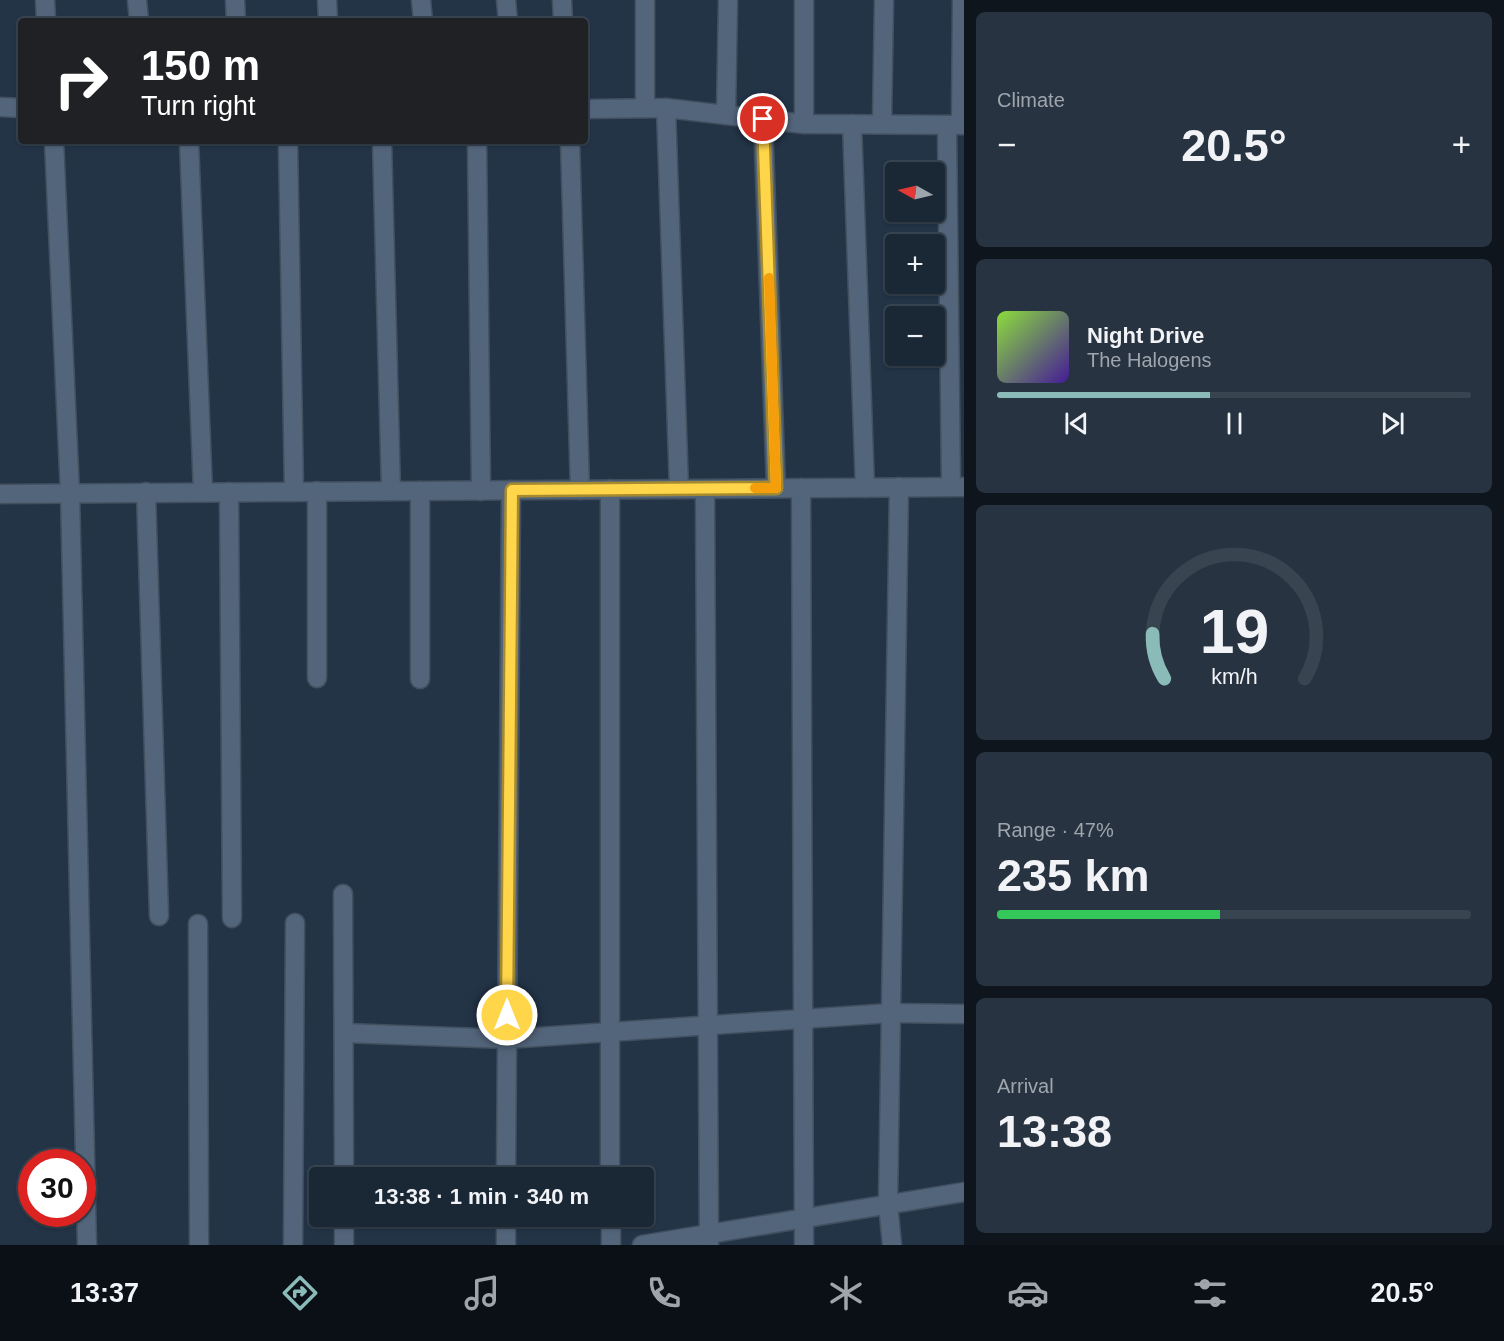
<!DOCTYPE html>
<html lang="en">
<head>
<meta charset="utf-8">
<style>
  :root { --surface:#1a2735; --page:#273341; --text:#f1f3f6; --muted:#9fa5ad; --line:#384450; --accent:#8bbbb9 }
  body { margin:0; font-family:Arial,sans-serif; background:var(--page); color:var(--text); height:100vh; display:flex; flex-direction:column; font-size:22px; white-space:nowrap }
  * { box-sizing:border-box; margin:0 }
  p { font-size:20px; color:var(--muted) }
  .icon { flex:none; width:33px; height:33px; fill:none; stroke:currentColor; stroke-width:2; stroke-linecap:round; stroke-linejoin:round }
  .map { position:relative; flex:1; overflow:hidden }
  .details { display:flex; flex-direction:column; gap:12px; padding:12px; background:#0e151d; width:540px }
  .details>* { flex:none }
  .hud { position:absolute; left:18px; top:18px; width:570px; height:126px; border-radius:6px; box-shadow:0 2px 4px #0004,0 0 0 2px var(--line); background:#202124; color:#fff; overflow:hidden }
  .needle { width:39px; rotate:278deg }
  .controls { position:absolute; left:885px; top:162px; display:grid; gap:12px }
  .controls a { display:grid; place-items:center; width:60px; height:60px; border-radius:6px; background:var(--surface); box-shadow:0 2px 4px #0004,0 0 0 2px var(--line); font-size:30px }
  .speed { position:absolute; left:18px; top:1149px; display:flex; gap:12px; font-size:30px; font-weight:700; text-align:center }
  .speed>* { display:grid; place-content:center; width:78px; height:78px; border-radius:50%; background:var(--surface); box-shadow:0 2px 4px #0004,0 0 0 2px var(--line); line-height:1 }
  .speed .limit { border:9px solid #d22; background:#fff; color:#111 }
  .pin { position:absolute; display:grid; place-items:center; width:51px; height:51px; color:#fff; margin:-26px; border:3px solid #fff; border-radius:50%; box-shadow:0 2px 6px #0007 }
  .me { position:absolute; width:66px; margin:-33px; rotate:0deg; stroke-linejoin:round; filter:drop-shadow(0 0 4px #0008) }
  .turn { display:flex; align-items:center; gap:21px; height:126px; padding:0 24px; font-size:27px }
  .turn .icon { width:78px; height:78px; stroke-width:2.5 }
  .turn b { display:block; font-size:42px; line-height:51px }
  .big { font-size:45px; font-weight:800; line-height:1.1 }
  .details .widget { flex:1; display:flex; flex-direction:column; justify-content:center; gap:9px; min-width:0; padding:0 21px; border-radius:9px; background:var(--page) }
  .details .dial { align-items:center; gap:0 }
  .dial svg { height:156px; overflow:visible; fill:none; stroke:var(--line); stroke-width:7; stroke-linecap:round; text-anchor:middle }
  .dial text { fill:var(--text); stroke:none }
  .song { display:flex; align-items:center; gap:18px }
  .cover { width:72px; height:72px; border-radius:9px; background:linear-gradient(135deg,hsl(90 70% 55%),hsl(260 70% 35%)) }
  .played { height:6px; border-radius:3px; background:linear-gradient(90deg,var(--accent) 45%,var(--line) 45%) }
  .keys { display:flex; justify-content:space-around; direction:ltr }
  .heat { display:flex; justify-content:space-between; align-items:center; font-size:33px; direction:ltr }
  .charge { height:9px; border-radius:4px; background:linear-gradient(90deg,#34c759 47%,var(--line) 0) }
  .trip { position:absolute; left:309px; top:1167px; width:345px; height:60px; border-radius:6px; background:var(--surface); box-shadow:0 2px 4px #0004,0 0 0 2px var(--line); font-weight:800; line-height:60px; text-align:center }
  .tabs { display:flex; height:96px; justify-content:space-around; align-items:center; background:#0a1015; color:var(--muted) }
  .tabs .icon { width:42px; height:42px }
  .tabs .current { color:var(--accent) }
  .tabs b { font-size:27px; color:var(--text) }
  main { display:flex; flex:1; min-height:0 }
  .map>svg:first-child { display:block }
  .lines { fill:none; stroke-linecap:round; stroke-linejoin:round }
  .street-casing { stroke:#414f5f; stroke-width:21 }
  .street { stroke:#53657b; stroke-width:18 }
  .route-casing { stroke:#a68a30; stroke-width:15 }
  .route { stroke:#ffd54a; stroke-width:10 }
  .slow { stroke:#f59e0b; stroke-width:10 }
</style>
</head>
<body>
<main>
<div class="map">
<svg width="964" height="1245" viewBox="0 0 964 1245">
  <rect width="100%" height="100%" fill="#233447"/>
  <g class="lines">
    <g class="street-casing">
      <g id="street">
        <path d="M 45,0 L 46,21"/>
        <path d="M 137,0 L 139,21"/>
        <path d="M 235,0 L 236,21"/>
        <path d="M 327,0 L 328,21"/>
        <path d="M 421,0 L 423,21"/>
        <path d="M 506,0 L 508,21"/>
        <path d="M 562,0 L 563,21"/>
        <path d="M 645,0 L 645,108"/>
        <path d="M 0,107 L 21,108"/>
        <path d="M 666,108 L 679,489"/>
        <path d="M 585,109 L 666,108 L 804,124 L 964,125"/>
        <path d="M 726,115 L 728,0"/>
        <path d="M 763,119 L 776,488"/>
        <path d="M 804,124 L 804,0"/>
        <path d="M 852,124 L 865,488"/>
        <path d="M 882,124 L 884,0"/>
        <path d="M 947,125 L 951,487"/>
        <path d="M 961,125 L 962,0"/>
        <path d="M 54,141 L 70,493 L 87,1245"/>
        <path d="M 189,141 L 203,492"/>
        <path d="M 288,141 L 294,492"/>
        <path d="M 382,141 L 391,491"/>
        <path d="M 477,141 L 481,491"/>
        <path d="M 570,141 L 580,490"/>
        <path d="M 801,488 L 804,1245"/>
        <path d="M 610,489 L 610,1178"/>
        <path d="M 705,489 L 709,1245"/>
        <path d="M 146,492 L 159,916"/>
        <path d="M 229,492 L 232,918"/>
        <path d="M 0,494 L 964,487"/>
        <path d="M 317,678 L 317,491"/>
        <path d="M 420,679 L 420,491"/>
        <path d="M 343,894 L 344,1178"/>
        <path d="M 198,924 L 199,1245"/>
        <path d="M 344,1033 L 507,1039 L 891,1013 L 964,1014"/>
        <path d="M 506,1178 L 511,490"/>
        <path d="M 344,1216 L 344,1245"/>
        <path d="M 611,1216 L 611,1245"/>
        <path d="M 293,1245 L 295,923"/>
        <path d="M 506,1245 L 506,1216"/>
        <path d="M 642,1245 L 964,1192"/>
        <path d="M 892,1245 L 888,1204 L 899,487"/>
      </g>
    </g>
    <use href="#street" class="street"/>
  </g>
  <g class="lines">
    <g class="route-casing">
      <path id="route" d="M 507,1015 L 512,490 L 776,488 L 763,119"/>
    </g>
    <use href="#route" class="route"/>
    <path class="slow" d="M 755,488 L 776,488 L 769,278"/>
  </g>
</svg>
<div class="controls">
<a><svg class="needle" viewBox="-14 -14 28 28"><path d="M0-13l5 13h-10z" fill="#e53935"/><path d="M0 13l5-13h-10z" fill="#9fa5ad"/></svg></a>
<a>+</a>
<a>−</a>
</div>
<div class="speed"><div class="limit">30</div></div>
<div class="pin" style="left:763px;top:119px;background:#d93025"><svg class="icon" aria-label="arrive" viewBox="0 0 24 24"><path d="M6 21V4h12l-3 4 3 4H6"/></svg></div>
<svg class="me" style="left:507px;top:1015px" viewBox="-20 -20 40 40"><circle r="17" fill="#ffd54a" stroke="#fff" stroke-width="3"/><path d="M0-11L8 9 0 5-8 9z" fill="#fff"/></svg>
<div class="trip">13:38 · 1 min · 340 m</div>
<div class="hud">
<div class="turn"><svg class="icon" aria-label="right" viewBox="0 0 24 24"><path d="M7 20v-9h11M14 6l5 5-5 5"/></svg><div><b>150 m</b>Turn right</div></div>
</div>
</div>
<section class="details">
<div class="widget"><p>Climate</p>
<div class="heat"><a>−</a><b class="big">20.5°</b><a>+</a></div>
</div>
<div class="widget">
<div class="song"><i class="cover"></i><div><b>Night Drive</b><p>The Halogens</p></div></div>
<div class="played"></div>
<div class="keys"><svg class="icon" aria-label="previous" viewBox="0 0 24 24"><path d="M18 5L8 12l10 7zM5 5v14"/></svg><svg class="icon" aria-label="pause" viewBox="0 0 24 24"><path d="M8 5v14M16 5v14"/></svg><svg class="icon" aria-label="next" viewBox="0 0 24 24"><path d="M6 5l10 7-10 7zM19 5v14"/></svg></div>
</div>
<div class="widget dial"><svg viewBox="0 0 100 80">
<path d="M14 69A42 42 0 1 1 86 69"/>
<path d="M14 69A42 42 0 0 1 8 46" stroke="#8bbbb9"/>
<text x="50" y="56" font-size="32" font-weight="700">19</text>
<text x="50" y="72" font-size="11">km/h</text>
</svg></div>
<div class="widget"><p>Range · 47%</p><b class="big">235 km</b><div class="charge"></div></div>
<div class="widget"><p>Arrival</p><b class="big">13:38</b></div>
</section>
</main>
<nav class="tabs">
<b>13:37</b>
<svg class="icon current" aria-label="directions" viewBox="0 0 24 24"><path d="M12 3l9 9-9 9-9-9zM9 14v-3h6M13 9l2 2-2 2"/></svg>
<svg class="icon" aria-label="music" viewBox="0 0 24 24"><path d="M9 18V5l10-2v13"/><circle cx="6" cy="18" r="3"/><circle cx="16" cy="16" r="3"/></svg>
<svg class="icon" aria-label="phone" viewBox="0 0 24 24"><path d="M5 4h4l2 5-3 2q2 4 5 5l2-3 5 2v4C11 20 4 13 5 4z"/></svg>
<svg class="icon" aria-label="climate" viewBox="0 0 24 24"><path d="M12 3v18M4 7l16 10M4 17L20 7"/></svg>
<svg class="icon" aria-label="car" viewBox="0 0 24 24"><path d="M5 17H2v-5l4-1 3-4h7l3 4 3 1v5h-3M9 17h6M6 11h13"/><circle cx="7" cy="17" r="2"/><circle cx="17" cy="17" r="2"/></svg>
<svg class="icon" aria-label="filters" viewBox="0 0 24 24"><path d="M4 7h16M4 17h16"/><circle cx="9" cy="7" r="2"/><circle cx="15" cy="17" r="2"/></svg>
<b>20.5°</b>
</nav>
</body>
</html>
